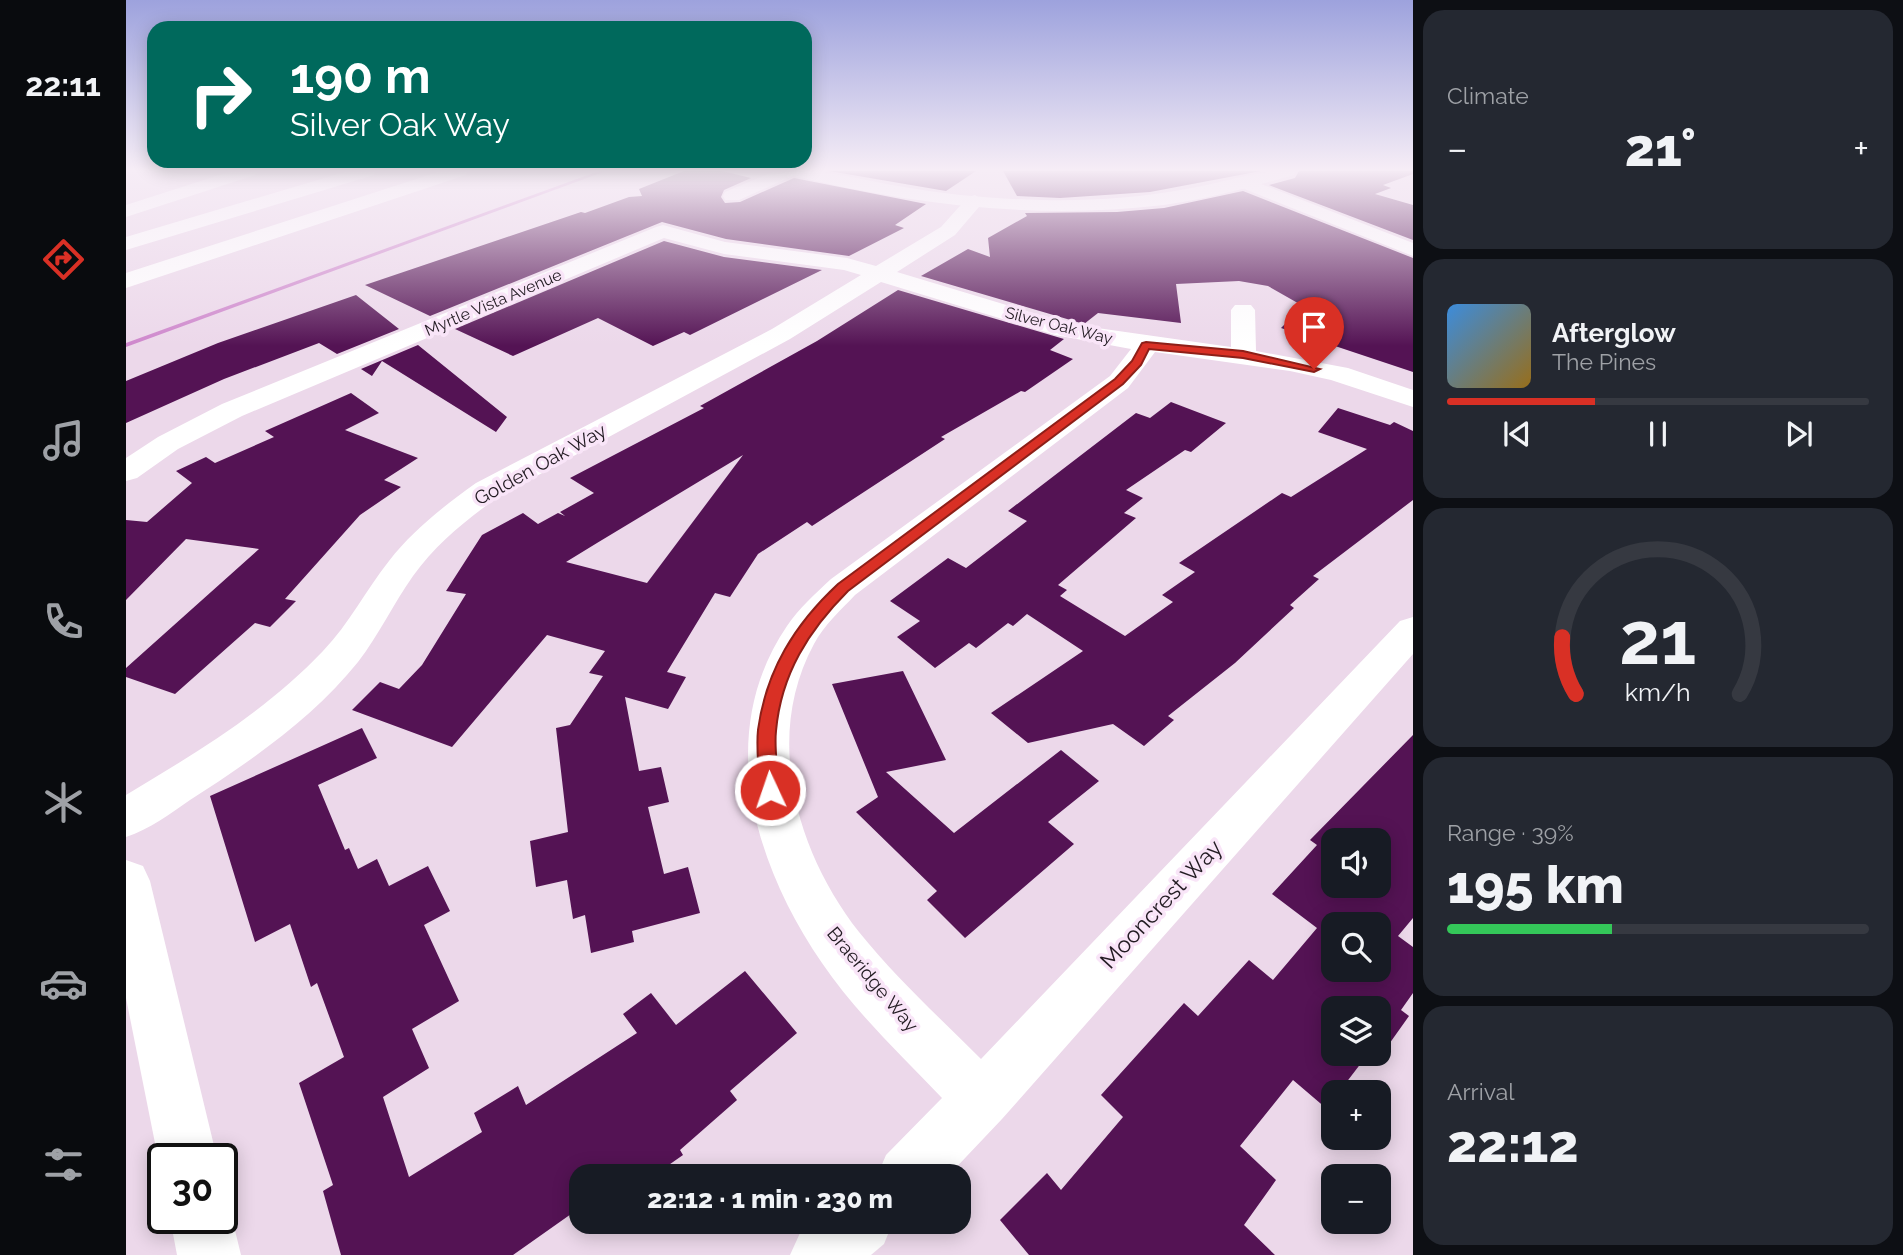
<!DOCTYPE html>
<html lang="en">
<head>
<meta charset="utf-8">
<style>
  :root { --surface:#171b24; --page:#242831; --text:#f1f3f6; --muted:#9ea1a6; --line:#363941; --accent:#d93025 }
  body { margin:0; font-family:Raleway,sans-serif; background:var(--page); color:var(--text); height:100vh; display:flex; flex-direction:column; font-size:26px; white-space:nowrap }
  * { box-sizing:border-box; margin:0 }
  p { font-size:23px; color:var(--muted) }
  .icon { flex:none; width:38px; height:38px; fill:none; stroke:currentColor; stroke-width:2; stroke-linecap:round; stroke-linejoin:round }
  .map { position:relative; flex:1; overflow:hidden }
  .details { display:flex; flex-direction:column; gap:10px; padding:10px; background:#0d0f14; width:490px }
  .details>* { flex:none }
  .guide { position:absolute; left:21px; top:21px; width:665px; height:147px; border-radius:21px; box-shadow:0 4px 18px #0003; background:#00695c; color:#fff; overflow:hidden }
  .tools { position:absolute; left:1195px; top:828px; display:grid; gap:14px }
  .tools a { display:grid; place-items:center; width:70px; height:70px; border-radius:14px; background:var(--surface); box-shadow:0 4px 18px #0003; font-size:35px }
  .speed { position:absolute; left:21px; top:1143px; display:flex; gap:14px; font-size:35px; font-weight:700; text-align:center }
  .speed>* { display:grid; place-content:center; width:91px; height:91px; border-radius:50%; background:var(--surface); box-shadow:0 4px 18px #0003; line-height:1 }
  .speed .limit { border:4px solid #111; border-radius:10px; background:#fff; color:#111 }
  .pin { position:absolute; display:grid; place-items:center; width:60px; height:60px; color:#fff; margin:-72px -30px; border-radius:50% 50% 50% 0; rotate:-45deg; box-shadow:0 0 7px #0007 }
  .pin .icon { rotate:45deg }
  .me { position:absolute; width:77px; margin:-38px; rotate:357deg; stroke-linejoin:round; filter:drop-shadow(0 0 5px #0008) }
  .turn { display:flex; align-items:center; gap:24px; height:147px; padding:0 28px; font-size:32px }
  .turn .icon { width:91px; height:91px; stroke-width:2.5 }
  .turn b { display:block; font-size:49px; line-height:60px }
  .big { font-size:52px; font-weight:800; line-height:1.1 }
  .details .widget { flex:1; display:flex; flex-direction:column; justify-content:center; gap:10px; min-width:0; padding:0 24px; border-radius:21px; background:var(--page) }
  .details .dial { align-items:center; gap:0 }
  .dial svg { height:182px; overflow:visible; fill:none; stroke:var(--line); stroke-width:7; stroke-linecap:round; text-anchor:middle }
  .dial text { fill:var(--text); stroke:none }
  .song { display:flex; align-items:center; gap:21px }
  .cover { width:84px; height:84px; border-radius:10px; background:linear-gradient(135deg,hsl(210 70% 55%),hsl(40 70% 35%)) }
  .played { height:7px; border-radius:4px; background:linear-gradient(90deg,var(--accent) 35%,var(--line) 35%) }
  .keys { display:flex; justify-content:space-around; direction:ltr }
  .heat { display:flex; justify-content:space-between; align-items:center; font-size:38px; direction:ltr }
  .charge { height:10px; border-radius:5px; background:linear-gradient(90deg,#34c759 39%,var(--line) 0) }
  .trip { position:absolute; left:443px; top:1164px; width:402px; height:70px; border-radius:21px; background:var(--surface); box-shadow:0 4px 18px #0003; font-weight:800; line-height:70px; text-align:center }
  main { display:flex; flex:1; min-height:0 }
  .menu { display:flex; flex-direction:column; width:126px; justify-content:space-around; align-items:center; background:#090b0e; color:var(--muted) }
  .menu .icon { width:49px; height:49px }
  .menu .current { color:var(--accent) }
  .menu b { font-size:32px; color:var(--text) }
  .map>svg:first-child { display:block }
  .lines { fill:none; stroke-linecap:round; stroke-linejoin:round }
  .stream { fill:#ce87cc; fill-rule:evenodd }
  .building { fill:#541354; fill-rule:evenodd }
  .lane { fill:#fff; fill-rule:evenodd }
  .street { fill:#fff; fill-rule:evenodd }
  .secondary { fill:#fff; fill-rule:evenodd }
  .highway { fill:#fff; fill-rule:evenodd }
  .route { fill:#d93025; stroke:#8d1f18; stroke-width:2 }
  .labels { text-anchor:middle; stroke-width:7; stroke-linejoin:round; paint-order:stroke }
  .far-street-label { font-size:16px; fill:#221b22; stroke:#f9e5f8 }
  .street-label { font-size:19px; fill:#221b22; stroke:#f9e5f8 }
  .near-street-label { font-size:23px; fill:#221b22; stroke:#f9e5f8 }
</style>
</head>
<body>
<main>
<nav class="menu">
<b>22:11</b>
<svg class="icon current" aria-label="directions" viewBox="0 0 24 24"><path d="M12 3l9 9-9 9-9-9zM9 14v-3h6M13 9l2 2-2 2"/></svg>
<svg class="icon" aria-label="music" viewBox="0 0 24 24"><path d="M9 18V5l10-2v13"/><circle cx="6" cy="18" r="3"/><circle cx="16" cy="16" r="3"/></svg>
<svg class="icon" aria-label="phone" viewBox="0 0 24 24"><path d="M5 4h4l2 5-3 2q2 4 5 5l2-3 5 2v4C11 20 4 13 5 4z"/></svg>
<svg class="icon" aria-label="climate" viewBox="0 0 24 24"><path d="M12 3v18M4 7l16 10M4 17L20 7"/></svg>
<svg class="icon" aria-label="car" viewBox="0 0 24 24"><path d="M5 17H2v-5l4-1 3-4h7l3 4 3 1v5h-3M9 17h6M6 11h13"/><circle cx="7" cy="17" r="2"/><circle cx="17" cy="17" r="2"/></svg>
<svg class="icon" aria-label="filters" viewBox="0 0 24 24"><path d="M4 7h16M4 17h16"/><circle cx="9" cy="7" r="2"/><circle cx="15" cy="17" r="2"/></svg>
</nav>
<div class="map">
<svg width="1287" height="1255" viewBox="0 0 1287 1255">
  <rect width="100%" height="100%" fill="#ecd8ea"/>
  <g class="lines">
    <path class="stream" d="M 473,171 L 480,171 L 0,347 L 0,343 Z"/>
  </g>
  <g class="building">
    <path d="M 558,171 L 596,171 L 625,178 L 598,190 L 595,197 L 599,203 L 614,202 L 668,178 L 800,204 L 769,225 L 778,228 L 723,256 L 600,239 L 536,222 L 304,316 L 239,285 L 455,212 L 459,213 L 503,197 L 516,196 L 513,189 Z"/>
    <path d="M 703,171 L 850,171 L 820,191 Z"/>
    <path d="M 877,171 L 1135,171 L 1024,192 L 934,198 L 891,196 Z"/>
    <path d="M 1173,171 L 1287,171 L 1287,174 L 1257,185 L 1265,188 L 1249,194 L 1287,205 L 1287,240 L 1143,185 L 1169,178 Z"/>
    <path d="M 1117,191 L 1287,258 L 1287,372 L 1155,328 L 1177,306 L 1142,286 L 1113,281 L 1050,284 L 1055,323 L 972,313 L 958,324 L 795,276 L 842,249 L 864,257 L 862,238 L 901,216 L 899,213 L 991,212 L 1038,208 Z"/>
    <path d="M 538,241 L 598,257 L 696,270 L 564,335 L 558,332 L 527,346 L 472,318 L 387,356 L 329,329 Z"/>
    <path d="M 772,290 L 938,339 L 924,350 L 947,359 L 899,392 L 895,391 L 815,437 L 819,439 L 686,526 L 681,522 L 632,554 L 604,597 L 589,593 L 541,672 L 560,677 L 542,709 L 499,697 L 513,771 L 535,767 L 543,802 L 522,807 L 538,874 L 562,867 L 574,913 L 506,931 L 508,942 L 465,953 L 459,915 L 447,919 L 441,880 L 410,887 L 404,841 L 442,832 L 430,728 L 444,725 L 477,676 L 463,673 L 479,651 L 421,635 L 326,747 L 226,710 L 254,682 L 273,689 L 296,665 L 340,594 L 320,591 L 356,535 L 397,513 L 412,524 L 432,513 L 439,516 L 434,512 L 468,493 L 444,478 L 578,408 L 574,406 L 691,341 ZM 617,455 L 521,583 L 440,562 L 471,543 Z"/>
    <path d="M 230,295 L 273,329 L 211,354 L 193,343 L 98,379 L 0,423 L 0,381 L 92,343 Z"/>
    <path d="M 292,345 L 381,417 L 370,432 L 256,361 L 246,376 L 235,369 Z"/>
    <path d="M 225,393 L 253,413 L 219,430 L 292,458 L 258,480 L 275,487 L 234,515 L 159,599 L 170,601 L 144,627 L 129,623 L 49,694 L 0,677 L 0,668 L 133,549 L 60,539 L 0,600 L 0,520 L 21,522 L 66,483 L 50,471 L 80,457 L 89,463 L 148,437 L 139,431 Z"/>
    <path d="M 1045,402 L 1100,423 L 1065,452 L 1059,450 L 1000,490 L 1017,498 L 998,513 L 1010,518 L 932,585 L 941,590 L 934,596 L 999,636 L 1047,602 L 1036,595 L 1069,572 L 1053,563 L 1156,493 L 1165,497 L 1241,449 L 1192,432 L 1212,408 L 1264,425 L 1268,422 L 1287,431 L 1287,500 L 1187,576 L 1193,579 L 1164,605 L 1168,608 L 1109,663 L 1042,716 L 1048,720 L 1018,746 L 987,724 L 902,743 L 865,713 L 957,651 L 901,614 L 887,626 L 882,623 L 850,648 L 843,643 L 809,668 L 771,637 L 794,621 L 764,601 L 822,558 L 840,568 L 901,521 L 882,511 L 1010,413 L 1024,418 Z"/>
    <path d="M 777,671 L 820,760 L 760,772 L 828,833 L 935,750 L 973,781 L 922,822 L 948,844 L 839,938 L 801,900 L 811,891 L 730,812 L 752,797 L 706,684 Z"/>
    <path d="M 236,728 L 251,758 L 192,785 L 219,850 L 223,848 L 232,869 L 251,859 L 263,886 L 302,866 L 324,911 L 298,925 L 333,1001 L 286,1029 L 303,1068 L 257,1097 L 283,1177 L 356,1132 L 348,1113 L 392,1086 L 400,1105 L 511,1033 L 497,1014 L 525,993 L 550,1025 L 619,971 L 671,1033 L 604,1091 L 611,1100 L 554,1150 L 557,1155 L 527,1176 L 455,1176 L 455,1207 L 387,1255 L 215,1255 L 197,1191 L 207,1185 L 173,1083 L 218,1057 L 191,983 L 185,987 L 164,924 L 129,942 L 84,796 Z"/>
    <path d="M 1287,735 L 1287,918 L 1272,936 L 1287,947 L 1287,993 L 1275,1010 L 1283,1016 L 1256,1054 L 1253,1051 L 1253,1008 L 1208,1008 L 1208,1054 L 1242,1054 L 1213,1092 L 1208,1092 L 1208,1100 L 1201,1109 L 1167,1080 L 1114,1146 L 1150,1180 L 1118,1225 L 1149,1255 L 903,1255 L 874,1220 L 921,1173 L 935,1190 L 997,1117 L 975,1095 L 1058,1003 L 1072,1016 L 1123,960 L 1147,980 L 1191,928 L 1146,894 L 1191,845 L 1184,840 ZM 1208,840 L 1253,840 L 1253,886 L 1208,886 ZM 1208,924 L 1253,924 L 1253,970 L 1208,970 Z"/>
  </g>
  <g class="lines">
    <path class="lane" d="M 117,171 L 126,171 L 122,174 Z"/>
    <g class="street">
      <path d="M 106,171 L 132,171 L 129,175 L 0,217 L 0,205 Z"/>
      <path d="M 649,171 L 672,171 L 669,175 L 613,200 L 599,200 L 597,196 L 599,192 Z"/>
      <path d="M 1122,179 L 1287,243 L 1287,256 L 1116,188 L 1113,184 L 1116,180 Z"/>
      <path d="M 849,195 L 858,201 L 829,235 L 771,272 L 943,324 L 1105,347 L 1105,310 L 1109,305 L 1125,305 L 1129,310 L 1130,351 L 1222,368 L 1287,390 L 1287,407 L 1205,380 L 1164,371 L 1029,352 L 1002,388 L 729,595 C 715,610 698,625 688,644 C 637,738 671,853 733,932 C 770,978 814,1018 855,1059 L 1274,621 L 1287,617 L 1287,654 L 876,1119 L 822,1176 L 751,1176 L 760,1155 L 816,1098 C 775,1055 730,1013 696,963 C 628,864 588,733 661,626 C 673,608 689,594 705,579 L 984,376 L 1005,349 L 929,335 L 755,282 L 664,339 L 372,497 C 340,520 310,544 287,576 C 267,604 253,635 232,662 C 187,718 125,761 64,800 C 44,814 24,829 0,837 L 0,795 C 70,753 140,711 197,651 C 223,624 240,590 263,561 C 287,530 318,506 350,483 L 646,329 L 735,275 L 718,270 L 598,254 L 538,238 L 116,416 L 52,449 L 11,478 L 0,481 L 0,458 L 32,437 L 96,404 L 530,227 L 537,225 L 599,242 L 721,258 L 750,266 L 815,227 L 842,197 Z"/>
      <path d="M 0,860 L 17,866 L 24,881 L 91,1158 L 37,1158 L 37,1168 L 32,1158 L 0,998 Z"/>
      <path d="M 96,1196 L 106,1218 L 115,1255 L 51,1255 L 44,1218 L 96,1218 Z"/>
      <path d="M 688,1222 L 767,1222 L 758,1244 L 745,1255 L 664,1255 L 674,1233 Z"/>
    </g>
    <path class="secondary" d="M 662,171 C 700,169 739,181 778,187 C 823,195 870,199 916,200 C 964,201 1013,198 1060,189 C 1097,183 1133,169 1170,171 L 1168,175 C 1125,187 1082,199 1038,205 C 912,220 787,205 664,175 Z"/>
    <g class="highway">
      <path d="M 222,171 L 250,171 L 248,175 L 0,250 L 0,237 Z"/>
      <path d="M 315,171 L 342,171 L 340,175 L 0,288 L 0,273 Z"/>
    </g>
  </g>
  <linearGradient id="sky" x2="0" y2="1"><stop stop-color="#9da2dd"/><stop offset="0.49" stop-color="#f6edf6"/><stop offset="1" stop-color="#f6edf6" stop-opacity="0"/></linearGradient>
  <rect width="1287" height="346" fill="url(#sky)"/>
  <path class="route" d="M 1020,342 L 1117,351 L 1194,369 L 1188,372 L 1117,358 L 1023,349 L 1015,365 L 997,384 L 722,591 C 683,630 655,674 650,731 C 648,750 652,771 653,790 L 650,795 L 644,798 L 637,795 L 634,790 C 633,771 630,749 632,730 C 640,670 669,624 712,584 L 989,379 L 1006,361 L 1016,343 Z"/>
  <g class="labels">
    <g class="far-street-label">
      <text transform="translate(367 302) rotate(-23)" y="6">Myrtle Vista Avenue</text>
      <text transform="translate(933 325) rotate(14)" y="6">Silver Oak Way</text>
    </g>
    <g class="street-label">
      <text transform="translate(414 464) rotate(-29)" y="7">Golden Oak Way</text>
      <text transform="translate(747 979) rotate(50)" y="7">Braeridge Way</text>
    </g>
    <g class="near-street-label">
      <text transform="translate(1035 904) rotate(-47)" y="8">Mooncrest Way</text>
    </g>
  </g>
</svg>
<div class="tools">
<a><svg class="icon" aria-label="sound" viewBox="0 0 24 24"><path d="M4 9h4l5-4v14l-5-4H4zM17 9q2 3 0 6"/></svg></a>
<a><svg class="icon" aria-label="search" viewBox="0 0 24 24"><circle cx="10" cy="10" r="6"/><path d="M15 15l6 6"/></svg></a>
<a><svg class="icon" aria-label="layers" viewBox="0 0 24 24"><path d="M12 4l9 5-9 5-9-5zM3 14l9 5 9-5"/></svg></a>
<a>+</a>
<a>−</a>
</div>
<div class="speed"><div class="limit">30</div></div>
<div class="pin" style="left:1188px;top:369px;background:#d93025"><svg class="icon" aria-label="arrive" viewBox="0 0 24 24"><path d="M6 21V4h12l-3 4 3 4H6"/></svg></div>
<svg class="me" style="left:644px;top:790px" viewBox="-20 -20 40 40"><circle r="17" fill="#d93025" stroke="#fff" stroke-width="3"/><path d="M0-11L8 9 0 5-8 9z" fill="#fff"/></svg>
<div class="trip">22:12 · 1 min · 230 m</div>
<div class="guide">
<div class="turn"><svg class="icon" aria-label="right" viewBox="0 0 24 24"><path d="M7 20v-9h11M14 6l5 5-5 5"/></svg><div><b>190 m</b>Silver Oak Way</div></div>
</div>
</div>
<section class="details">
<div class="widget"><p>Climate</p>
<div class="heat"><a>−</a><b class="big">21°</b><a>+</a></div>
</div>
<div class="widget">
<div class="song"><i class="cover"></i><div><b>Afterglow</b><p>The Pines</p></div></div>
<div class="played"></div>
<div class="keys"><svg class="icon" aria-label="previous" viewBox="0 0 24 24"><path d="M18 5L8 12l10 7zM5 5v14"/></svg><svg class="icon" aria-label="pause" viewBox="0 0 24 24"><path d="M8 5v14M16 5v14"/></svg><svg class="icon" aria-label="next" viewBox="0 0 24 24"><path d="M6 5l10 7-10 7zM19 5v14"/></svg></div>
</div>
<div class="widget dial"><svg viewBox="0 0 100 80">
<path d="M14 69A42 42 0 1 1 86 69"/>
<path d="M14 69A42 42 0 0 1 8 44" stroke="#d93025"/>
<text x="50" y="56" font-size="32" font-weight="700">21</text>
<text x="50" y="72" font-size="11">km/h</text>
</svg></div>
<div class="widget"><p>Range · 39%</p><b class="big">195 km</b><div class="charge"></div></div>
<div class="widget"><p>Arrival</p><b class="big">22:12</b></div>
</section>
</main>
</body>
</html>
